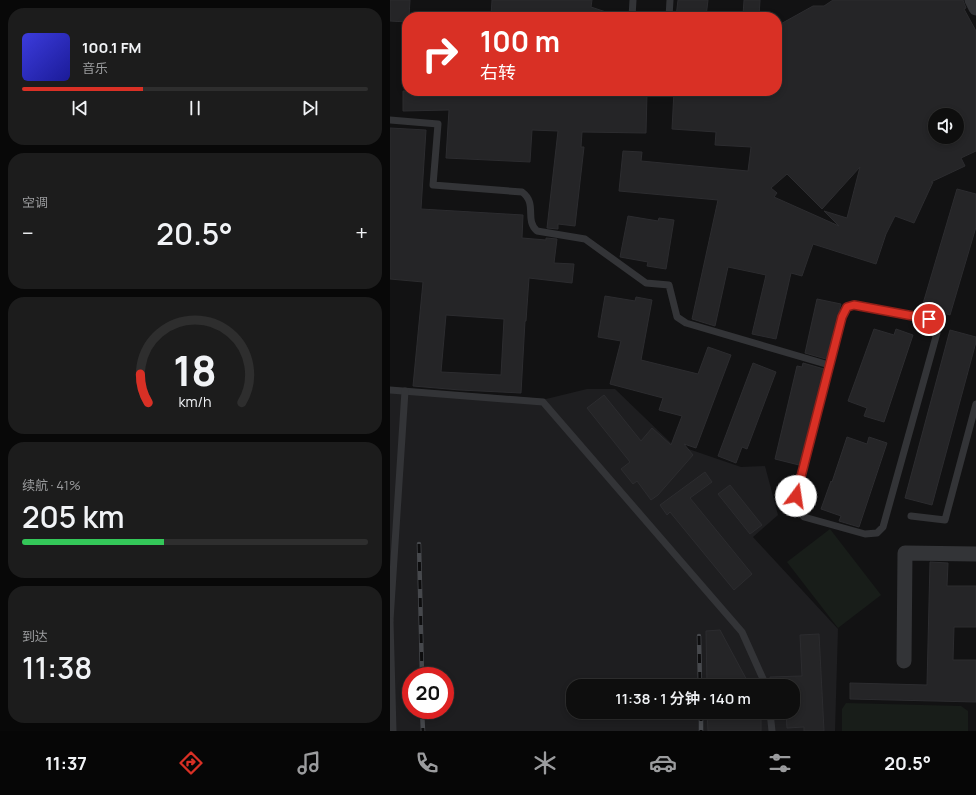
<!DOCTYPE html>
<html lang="zh">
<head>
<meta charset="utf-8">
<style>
  :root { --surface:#0e0e0e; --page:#1c1c1c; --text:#f1f3f6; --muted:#9b9c9e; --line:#2e2e2e; --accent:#d93025 }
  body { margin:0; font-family:Manrope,"Noto Sans SC",sans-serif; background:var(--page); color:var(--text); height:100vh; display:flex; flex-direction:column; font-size:15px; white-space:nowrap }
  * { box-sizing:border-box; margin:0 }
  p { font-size:13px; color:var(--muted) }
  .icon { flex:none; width:22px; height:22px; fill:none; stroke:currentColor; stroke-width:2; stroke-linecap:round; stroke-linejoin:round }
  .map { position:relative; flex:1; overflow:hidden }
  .details { display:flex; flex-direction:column; gap:8px; padding:8px; background:#080808; width:390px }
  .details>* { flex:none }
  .guide { position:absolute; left:12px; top:12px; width:380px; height:84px; border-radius:16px; box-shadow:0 2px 6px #0003,0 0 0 1px var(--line); background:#d93025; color:#fff; overflow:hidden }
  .fabs { position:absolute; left:538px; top:108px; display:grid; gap:8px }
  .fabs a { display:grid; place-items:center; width:36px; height:36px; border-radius:50%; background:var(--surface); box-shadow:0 2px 6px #0003,0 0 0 1px var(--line); font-size:20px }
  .speed { position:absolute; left:12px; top:667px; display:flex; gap:8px; font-size:20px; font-weight:700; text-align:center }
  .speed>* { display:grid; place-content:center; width:52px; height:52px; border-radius:50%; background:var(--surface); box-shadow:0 2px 6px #0003,0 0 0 1px var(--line); line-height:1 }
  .speed .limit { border:6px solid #d22; background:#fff; color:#111 }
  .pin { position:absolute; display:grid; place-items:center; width:34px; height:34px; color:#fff; margin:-17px; border:2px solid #fff; border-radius:50%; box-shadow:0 1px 4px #0007 }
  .me { position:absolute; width:44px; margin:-22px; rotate:14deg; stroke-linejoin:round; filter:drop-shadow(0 0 3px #0008) }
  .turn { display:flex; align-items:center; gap:14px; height:84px; padding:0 12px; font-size:18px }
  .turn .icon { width:52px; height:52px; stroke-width:2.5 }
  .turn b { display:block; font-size:28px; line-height:34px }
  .big { font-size:30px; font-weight:600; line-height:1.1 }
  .details .widget { flex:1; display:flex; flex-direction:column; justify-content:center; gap:6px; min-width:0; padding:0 14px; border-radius:16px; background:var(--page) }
  .details .dial { align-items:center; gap:0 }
  .dial svg { height:104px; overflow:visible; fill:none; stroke:var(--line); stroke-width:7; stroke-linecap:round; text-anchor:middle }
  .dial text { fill:var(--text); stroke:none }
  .song { display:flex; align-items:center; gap:12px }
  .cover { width:48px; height:48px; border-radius:6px; background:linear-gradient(135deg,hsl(240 70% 55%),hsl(240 70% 35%)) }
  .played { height:4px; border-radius:2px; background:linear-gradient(90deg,var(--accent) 35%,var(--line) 35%) }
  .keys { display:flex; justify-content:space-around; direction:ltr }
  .heat { display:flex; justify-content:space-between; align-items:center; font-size:22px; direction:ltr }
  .charge { height:6px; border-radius:3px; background:linear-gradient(90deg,#34c759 41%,var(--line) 0) }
  .trip { position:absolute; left:176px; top:679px; width:234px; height:40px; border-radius:16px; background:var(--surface); box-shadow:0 2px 6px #0003,0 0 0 1px var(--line); font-weight:600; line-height:40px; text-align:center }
  .tabs { display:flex; height:64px; justify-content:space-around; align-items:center; background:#060606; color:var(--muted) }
  .tabs .icon { width:28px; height:28px }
  .tabs .active { color:var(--accent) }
  .tabs b { font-size:18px; color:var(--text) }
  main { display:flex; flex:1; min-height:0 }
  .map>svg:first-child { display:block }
  .built { fill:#1e1e20; fill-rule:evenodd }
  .green { fill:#181d19 }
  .building { fill:#252527; stroke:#2c2c2f; fill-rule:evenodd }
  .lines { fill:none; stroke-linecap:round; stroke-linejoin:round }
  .lane { stroke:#333437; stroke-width:7 }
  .street { stroke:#333437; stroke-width:15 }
  .rail-casing { stroke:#46484c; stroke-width:4.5 }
  .rail { stroke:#0d0d0e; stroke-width:3; stroke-dasharray:9; stroke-linecap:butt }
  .route-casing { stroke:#8d1f18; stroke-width:10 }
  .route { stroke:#d93025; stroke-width:7 }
</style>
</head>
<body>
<main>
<section class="details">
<div class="widget">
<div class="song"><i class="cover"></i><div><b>100.1 FM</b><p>音乐</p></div></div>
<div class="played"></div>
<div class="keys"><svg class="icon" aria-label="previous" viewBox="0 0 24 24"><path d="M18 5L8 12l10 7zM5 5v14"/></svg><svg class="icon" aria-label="pause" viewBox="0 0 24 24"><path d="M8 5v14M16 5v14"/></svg><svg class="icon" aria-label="next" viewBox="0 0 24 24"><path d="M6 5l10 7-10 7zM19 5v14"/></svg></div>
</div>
<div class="widget"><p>空调</p>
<div class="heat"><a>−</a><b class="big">20.5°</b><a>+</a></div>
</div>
<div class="widget dial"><svg viewBox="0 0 100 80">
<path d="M14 69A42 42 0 1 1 86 69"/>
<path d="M14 69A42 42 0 0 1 8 47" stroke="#d93025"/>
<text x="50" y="56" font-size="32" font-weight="700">18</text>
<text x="50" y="72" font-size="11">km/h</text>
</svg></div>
<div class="widget"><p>续航 · 41%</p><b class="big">205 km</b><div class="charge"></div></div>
<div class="widget"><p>到达</p><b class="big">11:38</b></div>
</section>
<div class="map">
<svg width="586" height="731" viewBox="0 0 586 731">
  <rect width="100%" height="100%" fill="#121213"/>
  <path class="built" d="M 0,387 L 156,399 L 197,389 L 225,389 L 281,443 L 351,467 L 375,466 L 388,515 L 363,537 L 448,629 L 445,731 L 0,731 ZM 21,676 L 55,676 L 55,710 L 21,710 ZM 183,686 L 403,686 L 403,712 L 183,712 Z"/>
  <g class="green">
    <path d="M 440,529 L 491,595 L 448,628 L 397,562 Z"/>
    <path d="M 456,703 L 571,706 L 578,711 L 578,731 L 452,731 L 452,709 Z"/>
  </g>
  <g class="building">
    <path d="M 0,0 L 20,0 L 19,17 L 17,17 L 17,22 L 0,21 Z"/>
    <path d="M 102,0 L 202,0 L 201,7 L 225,15 L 225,17 L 101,16 Z"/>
    <path d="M 288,0 L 318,0 L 316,17 L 286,17 Z"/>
    <path d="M 354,0 L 370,0 L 369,16 L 353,15 Z"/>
    <path d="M 443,0 L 573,0 L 576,8 L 574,9 L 586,31 L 586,151 L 571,158 L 575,166 L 541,182 L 543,182 L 524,223 L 505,216 L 496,234 L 486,264 L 423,244 L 412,276 L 401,273 L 386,339 L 362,334 L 376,275 L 338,267 L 325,326 L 302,319 L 328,200 L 229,191 L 233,151 L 252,152 L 251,161 L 358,171 L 361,147 L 325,145 L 326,132 L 282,129 L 284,91 L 387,91 L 387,26 L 423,6 L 434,6 ZM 545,115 L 567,115 L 567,137 L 545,137 ZM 470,167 L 457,218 L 434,211 L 449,226 L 384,197 L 387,193 L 381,188 L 397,174 L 432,209 Z"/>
    <path d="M 13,91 L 157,91 L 257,93 L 256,133 L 192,132 L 191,147 L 194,147 L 185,226 L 168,224 L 168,229 L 157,228 L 168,131 L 142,130 L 140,162 L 56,158 L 59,110 L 13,111 Z"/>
    <path d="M 0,128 L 36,130 L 31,209 L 133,215 L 132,238 L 156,240 L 156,238 L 167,239 L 164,263 L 184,264 L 182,283 L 139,278 L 136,321 L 135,321 L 131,393 L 70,390 L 23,386 L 33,282 L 0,279 ZM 56,315 L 114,319 L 111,375 L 51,372 Z"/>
    <path d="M 567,189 L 586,194 L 586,227 L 560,315 L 532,307 Z"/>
    <path d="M 238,216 L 268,221 L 269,218 L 284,220 L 276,269 L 257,266 L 258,262 L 230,257 Z"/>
    <path d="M 215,296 L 245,301 L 246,297 L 262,300 L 251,360 L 308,374 L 318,347 L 341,355 L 306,448 L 294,444 L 303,455 L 268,495 L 261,500 L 247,481 L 243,484 L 231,469 L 240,462 L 197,408 L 214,395 L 251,441 L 262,428 L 281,445 L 292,416 L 269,410 L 273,398 L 220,384 L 231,341 L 208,337 Z"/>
    <path d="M 427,299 L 451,304 L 436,359 L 415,353 Z"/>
    <path d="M 484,329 L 504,335 L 506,329 L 523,335 L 494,422 L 474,416 L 477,408 L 458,401 Z"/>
    <path d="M 560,330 L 586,337 L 586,342 L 542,505 L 515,498 Z"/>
    <path d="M 363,363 L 386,372 L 357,449 L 352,447 L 346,463 L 328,456 Z"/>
    <path d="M 413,363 L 434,369 L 409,465 L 385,459 L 407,366 L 412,367 Z"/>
    <path d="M 457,437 L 477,444 L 479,437 L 497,443 L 469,527 L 449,521 L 451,516 L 431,509 L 441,481 L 442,482 Z"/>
    <path d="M 315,472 L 322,482 L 300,498 L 362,574 L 344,590 L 280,512 L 277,515 L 270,505 Z"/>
    <path d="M 340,485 L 372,525 L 360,534 L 328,494 Z"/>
    <path d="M 540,562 L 558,563 L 557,586 L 586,586 L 586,627 L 564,627 L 563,660 L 586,660 L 586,702 L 460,699 L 460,683 L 537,685 Z"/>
    <path d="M 330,630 L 360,686 L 317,686 L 316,631 Z"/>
    <path d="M 429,634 L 434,731 L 414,731 L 414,727 L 397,728 L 396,712 L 403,712 L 403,686 L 380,686 L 380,677 L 412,676 L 410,635 Z"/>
    <path d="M 317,712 L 371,712 L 371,731 L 318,731 Z"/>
  </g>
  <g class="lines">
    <g class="lane">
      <path d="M 242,17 L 243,0"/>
      <path d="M 279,17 L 280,0"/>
      <path d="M 0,120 L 48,124 L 43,185 L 132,192 C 148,204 134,219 147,231 L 195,239 L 256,283 L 279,285 L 287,317 L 296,323 L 439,365"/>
      <path d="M 464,305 L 539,319 L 545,325 L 547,333 L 493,527 L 487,533 L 475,534 L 414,517 L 406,508 L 406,497 L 452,317 L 457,307 Z"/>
      <path d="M 0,390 L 153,402 L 352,632 L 374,681 L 375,686"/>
      <path d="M 521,516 L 555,520 L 586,404"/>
      <path d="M 0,620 L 15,391"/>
      <path d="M 0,621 L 3,731"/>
      <path d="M 380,712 L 382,731"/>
    </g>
    <g class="street">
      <path d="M 582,0 L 586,8"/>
      <path d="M 514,661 L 515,553 L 586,554"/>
    </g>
    <g class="rail-casing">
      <g id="rail">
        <path d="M 29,544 L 32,676"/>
        <path d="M 309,636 L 310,686"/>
        <path d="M 32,710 L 33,731"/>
        <path d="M 311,712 L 311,731"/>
      </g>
    </g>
    <use href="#rail" class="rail"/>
  </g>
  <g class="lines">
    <g class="route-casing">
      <path id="route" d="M 406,496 L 452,317 L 457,307 L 464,305 L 539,319"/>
    </g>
    <use href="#route" class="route"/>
  </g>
</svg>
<div class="fabs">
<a><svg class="icon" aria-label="sound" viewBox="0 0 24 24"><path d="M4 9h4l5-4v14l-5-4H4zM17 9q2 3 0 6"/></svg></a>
</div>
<div class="speed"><div class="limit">20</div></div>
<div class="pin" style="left:539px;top:319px;background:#d93025"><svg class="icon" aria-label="arrive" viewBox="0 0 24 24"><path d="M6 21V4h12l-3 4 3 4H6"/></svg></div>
<svg class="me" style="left:406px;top:496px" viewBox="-20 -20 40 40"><circle r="19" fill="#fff"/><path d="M0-13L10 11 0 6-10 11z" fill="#d93025"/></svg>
<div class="trip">11:38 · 1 分钟 · 140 m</div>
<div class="guide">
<div class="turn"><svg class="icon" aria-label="right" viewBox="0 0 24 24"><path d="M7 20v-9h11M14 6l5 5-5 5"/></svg><div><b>100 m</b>右转</div></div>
</div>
</div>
</main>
<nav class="tabs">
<b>11:37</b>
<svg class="icon active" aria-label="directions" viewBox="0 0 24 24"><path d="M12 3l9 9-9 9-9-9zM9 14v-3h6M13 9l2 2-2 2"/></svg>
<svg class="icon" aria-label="music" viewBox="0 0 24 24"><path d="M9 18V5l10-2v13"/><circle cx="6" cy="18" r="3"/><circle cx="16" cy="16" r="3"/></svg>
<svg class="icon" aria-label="phone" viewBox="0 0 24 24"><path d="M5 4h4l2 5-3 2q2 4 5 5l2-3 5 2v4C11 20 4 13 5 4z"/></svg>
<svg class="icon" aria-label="climate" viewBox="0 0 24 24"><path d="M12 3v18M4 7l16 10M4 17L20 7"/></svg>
<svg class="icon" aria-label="car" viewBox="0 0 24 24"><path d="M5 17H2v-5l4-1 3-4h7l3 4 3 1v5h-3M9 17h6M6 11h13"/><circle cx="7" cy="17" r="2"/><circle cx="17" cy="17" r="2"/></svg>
<svg class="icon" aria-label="filters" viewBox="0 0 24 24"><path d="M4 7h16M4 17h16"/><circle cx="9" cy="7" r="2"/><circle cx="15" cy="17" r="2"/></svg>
<b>20.5°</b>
</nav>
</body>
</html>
